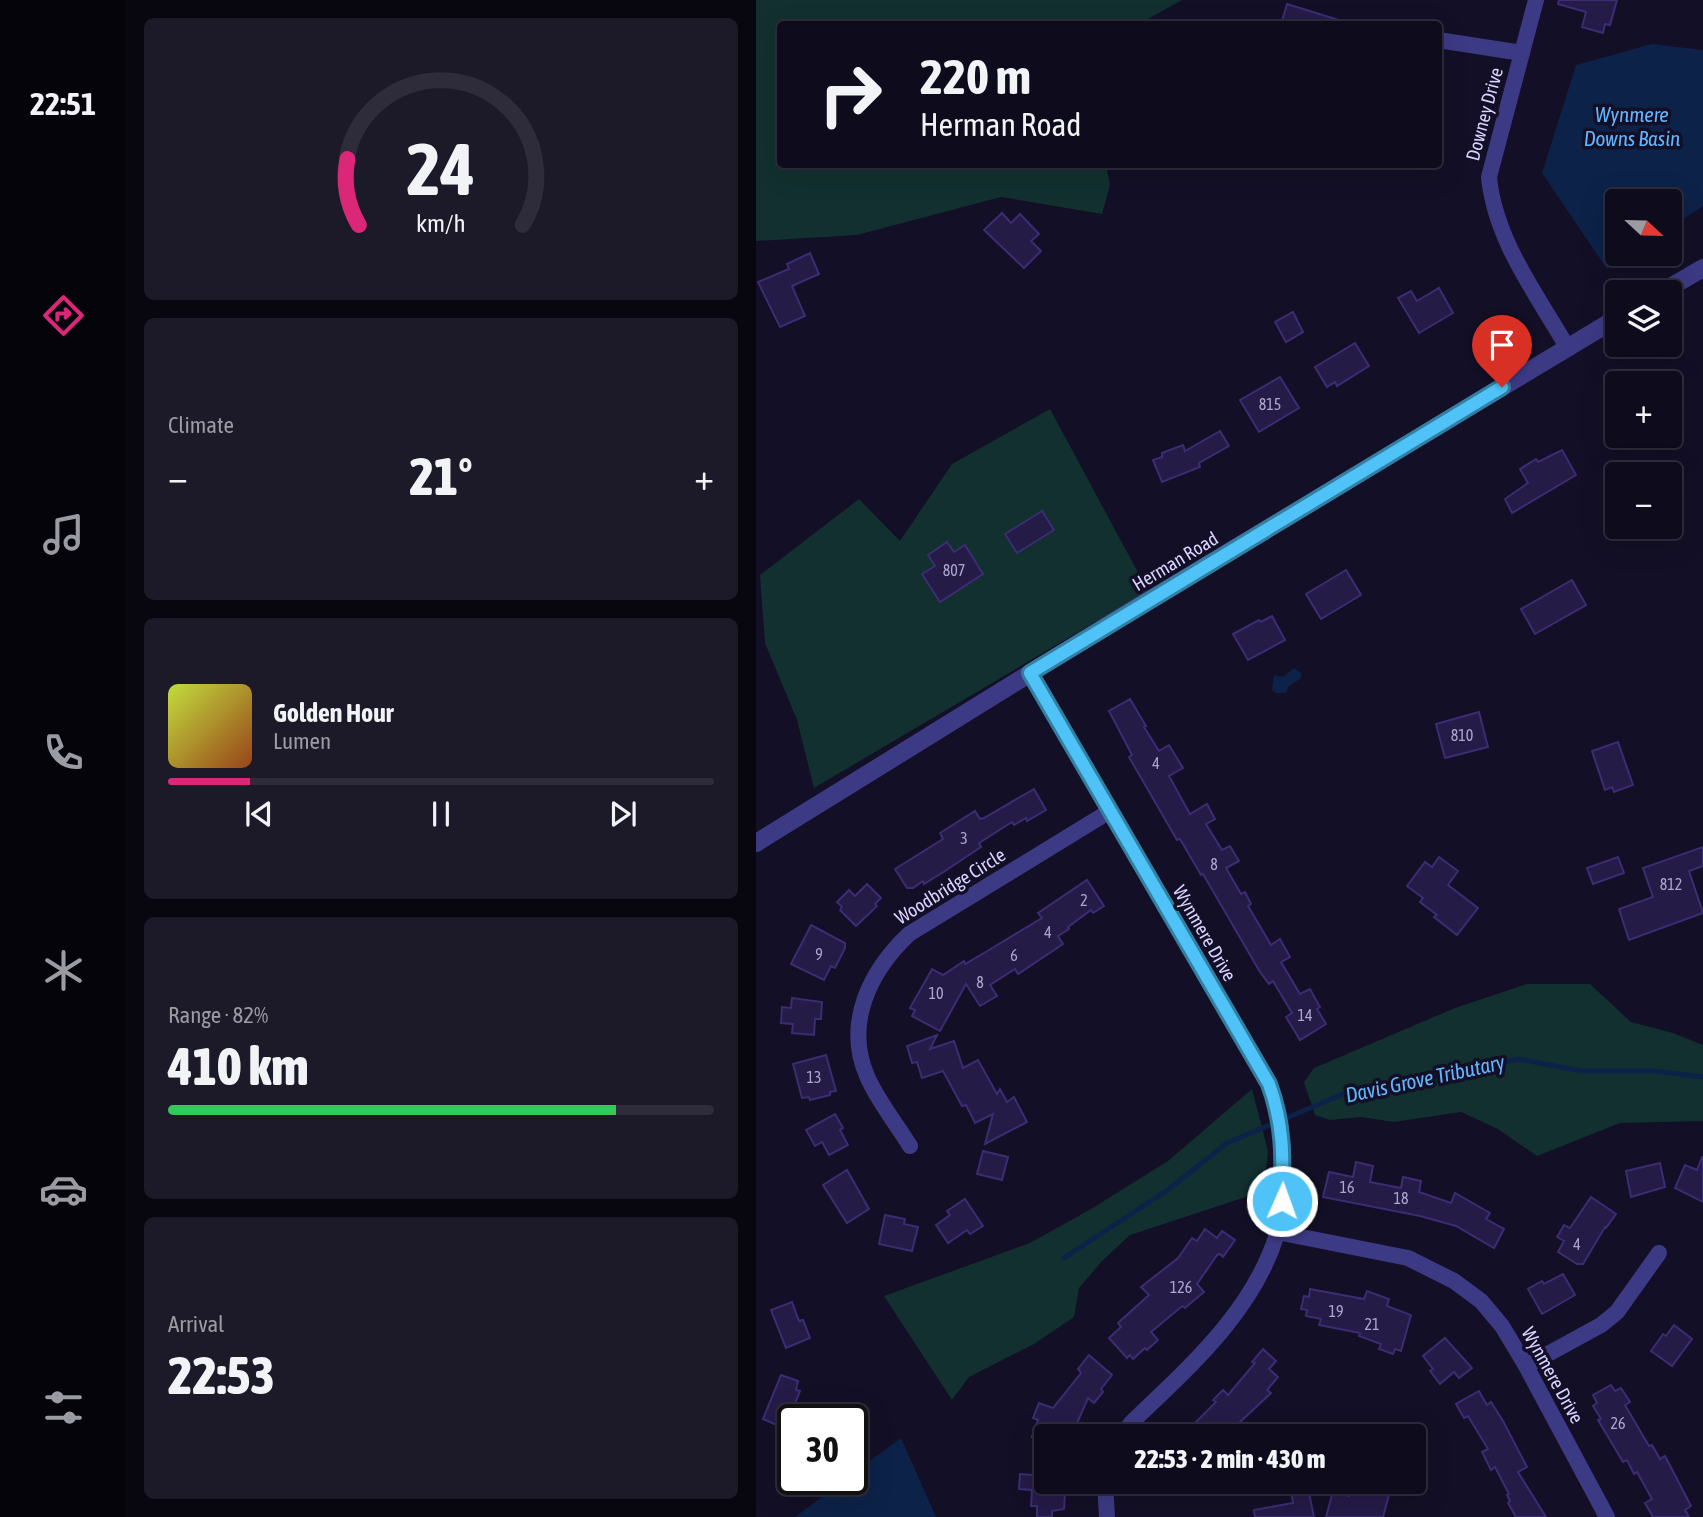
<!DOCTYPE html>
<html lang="en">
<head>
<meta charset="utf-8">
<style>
  :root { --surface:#0e0b1c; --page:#1c1929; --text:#f1f3f6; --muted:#9b9ba3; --line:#2e2b3b; --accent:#db2777 }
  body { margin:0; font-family:"Asap Condensed",sans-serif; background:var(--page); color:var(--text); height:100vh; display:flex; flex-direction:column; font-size:26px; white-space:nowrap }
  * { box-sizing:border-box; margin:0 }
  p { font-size:23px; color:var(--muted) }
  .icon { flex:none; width:38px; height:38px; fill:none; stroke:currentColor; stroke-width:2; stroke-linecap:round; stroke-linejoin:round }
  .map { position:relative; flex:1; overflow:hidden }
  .details { display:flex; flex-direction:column; gap:18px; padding:18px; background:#08060f; width:630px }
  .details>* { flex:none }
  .guide { position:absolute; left:21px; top:21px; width:665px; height:147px; border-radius:7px; box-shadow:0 7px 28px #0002,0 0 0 2px var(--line); background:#0e0b1c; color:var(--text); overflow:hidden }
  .needle { width:46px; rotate:112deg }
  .buttons { position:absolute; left:849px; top:189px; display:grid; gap:14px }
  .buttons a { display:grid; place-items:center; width:77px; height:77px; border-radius:7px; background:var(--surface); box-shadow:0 7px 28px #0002,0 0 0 2px var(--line); font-size:35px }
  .speed { position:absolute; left:21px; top:1404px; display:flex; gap:14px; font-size:35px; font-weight:700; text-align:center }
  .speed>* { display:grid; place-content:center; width:91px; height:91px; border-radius:50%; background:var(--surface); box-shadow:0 7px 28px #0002,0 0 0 2px var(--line); line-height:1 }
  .speed .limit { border:4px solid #111; border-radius:10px; background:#fff; color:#111 }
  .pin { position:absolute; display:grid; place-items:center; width:60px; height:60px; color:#fff; margin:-72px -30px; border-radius:50% 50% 50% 0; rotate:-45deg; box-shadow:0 0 7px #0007 }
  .pin .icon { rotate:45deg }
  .me { position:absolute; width:77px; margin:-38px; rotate:2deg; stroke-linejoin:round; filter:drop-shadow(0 0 5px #0008) }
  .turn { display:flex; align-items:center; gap:24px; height:147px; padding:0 28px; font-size:32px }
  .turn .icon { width:91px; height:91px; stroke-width:2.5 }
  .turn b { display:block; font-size:49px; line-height:60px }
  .big { font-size:52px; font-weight:800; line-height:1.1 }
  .details .widget { flex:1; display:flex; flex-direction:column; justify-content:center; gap:10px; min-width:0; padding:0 24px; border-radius:10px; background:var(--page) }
  .details .dial { align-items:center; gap:0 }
  .dial svg { height:182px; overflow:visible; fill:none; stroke:var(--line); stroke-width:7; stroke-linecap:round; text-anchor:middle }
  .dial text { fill:var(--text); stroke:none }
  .song { display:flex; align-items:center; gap:21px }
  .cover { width:84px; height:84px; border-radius:10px; background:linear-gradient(135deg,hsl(70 70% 55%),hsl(20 70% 35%)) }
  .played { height:7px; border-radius:4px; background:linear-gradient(90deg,var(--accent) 15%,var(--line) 15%) }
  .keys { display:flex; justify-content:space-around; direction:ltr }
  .heat { display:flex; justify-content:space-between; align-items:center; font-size:38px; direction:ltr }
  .charge { height:10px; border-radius:5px; background:linear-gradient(90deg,#34c759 82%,var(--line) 0) }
  .trip { position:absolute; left:278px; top:1424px; width:392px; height:70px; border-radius:7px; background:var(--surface); box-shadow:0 7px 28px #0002,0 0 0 2px var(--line); font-weight:800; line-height:70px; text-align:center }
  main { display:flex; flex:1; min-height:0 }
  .menu { display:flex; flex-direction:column; width:126px; justify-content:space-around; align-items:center; background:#06040b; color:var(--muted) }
  .menu .icon { width:49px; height:49px }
  .menu .active { color:var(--accent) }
  .menu b { font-size:32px; color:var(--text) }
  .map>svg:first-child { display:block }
  .green { fill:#12302f }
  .water { fill:#0c2248 }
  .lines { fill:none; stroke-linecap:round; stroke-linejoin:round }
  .stream { stroke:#0c2248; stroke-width:5 }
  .building { fill:#241b47; stroke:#3b2d73; stroke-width:2 }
  .minor { stroke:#3d3a85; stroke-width:16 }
  .tertiary { stroke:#3d3a85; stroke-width:18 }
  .route-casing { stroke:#337fa1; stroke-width:18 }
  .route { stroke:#4fc3f7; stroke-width:12 }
  .labels { text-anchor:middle; stroke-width:7; stroke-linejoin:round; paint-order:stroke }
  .number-label { font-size:16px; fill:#aca6d1 }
  .street-label { font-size:19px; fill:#d9d4ff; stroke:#130f26 }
  .water-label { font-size:21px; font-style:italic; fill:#62b6ff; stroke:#130f26 }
</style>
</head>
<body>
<main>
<nav class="menu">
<b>22:51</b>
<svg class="icon active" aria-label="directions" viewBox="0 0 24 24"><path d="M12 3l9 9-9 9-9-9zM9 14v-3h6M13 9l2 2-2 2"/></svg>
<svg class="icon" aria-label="music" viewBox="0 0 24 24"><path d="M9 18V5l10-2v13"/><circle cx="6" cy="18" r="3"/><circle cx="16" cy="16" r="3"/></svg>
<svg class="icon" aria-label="phone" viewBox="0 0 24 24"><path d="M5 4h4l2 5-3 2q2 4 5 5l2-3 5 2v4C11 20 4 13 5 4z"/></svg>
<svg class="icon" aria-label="climate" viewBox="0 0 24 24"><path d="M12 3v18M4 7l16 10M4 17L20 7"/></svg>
<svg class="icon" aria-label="car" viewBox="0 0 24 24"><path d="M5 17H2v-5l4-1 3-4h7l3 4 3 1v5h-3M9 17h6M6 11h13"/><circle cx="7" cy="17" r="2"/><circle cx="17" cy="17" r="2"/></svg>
<svg class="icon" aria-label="filters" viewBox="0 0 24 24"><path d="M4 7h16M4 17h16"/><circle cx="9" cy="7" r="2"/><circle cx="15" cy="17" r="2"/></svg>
</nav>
<section class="details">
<div class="widget dial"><svg viewBox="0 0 100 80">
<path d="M14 69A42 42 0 1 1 86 69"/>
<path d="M14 69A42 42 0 0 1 9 40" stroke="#db2777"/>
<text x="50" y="56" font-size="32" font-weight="700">24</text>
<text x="50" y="72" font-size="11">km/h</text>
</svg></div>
<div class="widget"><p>Climate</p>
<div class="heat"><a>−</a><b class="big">21°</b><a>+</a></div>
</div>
<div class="widget">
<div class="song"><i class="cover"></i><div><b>Golden Hour</b><p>Lumen</p></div></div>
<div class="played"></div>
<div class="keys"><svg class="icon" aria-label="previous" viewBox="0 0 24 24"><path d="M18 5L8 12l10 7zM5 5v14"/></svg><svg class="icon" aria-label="pause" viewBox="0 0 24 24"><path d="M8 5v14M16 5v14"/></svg><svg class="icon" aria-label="next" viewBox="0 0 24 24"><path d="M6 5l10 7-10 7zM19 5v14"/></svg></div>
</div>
<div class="widget"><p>Range · 82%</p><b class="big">410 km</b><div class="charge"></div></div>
<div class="widget"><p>Arrival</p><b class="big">22:53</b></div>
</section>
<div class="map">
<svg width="947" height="1517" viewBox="0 0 947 1517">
  <rect width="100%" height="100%" fill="#130f26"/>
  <g class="green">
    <path d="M 0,0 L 426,0 L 383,24 L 24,24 L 24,164 L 350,165 L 354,185 L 346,214 L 245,197 L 101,235 L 0,241 Z"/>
    <path d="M 294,409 L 392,591 L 58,788 L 41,720 L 9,643 L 4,575 L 103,499 L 144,541 L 196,464 Z"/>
    <path d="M 771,984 L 834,984 L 875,1022 L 917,1033 L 947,1045 L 947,1121 L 864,1123 L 781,1156 L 742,1129 L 705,1112 L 638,1122 L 605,1117 L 574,1120 L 559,1115 L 548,1082 L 558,1068 L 699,1008 Z"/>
    <path d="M 496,1089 L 512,1151 L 508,1191 L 374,1235 L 346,1261 L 323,1288 L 318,1317 L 278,1344 L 213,1377 L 196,1400 L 128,1296 L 274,1243 L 335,1209 L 412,1161 Z"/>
  </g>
  <g class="water">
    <path d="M 896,44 L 947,50 L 947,206 L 914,228 L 914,201 L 861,201 L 861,254 L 874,254 L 851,269 L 786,173 L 820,65 Z"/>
    <path d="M 538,668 L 546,674 L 544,679 L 533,686 L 530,693 L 520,693 L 516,690 L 518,675 L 527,677 Z"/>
    <path d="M 145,1438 L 180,1517 L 39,1517 L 90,1479 L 96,1479 L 96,1474 Z"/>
  </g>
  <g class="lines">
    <path class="stream" d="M 308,1258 L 413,1189 L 471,1143 L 585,1095 L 763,1059 L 825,1071 L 899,1071 L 947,1077"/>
  </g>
  <g class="building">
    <path d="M 803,0 L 861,0 L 854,25 L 849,24 L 847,33 L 826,27 L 830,12 L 802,4 Z"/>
    <path d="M 531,4 L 586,21 L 586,24 L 525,24 Z"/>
    <path d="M 246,213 L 255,223 L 264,214 L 283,234 L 275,241 L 285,251 L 268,268 L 228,230 Z"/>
    <path d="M 54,253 L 63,274 L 36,286 L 49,316 L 24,327 L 2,282 L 33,269 L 31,264 Z"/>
    <path d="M 683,288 L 697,313 L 663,333 L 642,298 L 655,291 L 661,301 Z"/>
    <path d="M 537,312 L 547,332 L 530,342 L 519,322 Z"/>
    <path d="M 599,343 L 613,366 L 581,386 L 579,382 L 571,387 L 559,367 Z"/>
    <path d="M 524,377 L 543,408 L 503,432 L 484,400 Z"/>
    <path d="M 464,431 L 473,446 L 443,463 L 444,467 L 406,482 L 397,460 L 406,457 L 406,453 L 427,445 L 429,451 Z"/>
    <path d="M 806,450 L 820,475 L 756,513 L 749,499 L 772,483 L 764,469 L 780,459 L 782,462 Z"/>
    <path d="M 286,511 L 298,530 L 261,553 L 249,534 Z"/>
    <path d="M 191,542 L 198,552 L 209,545 L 227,574 L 184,602 L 166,574 L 179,566 L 172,555 Z"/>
    <path d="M 590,570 L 605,595 L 565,619 L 550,594 Z"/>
    <path d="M 816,580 L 830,605 L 779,634 L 765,609 Z"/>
    <path d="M 516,616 L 529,640 L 492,660 L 477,634 L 503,620 L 505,622 Z"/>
    <path d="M 374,699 L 390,726 L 388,727 L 403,751 L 413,745 L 427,768 L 413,776 L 434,814 L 451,804 L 459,819 L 450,824 L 466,850 L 474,846 L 483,861 L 470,868 L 485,894 L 489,892 L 495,904 L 492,906 L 515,945 L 524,939 L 534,957 L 525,962 L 544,994 L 554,989 L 564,1007 L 561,1009 L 570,1024 L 544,1040 L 530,1017 L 536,1013 L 517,981 L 513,984 L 504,972 L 447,874 L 445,875 L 424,839 L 421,840 L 373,757 L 376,755 L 353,711 Z"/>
    <path d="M 723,712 L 732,747 L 689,758 L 680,724 Z"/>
    <path d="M 862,742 L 877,785 L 858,792 L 856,787 L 849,790 L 836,751 Z"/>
    <path d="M 278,789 L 290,810 L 271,821 L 270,818 L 258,825 L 256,822 L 223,843 L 225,847 L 189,871 L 168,884 L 167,881 L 157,888 L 151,888 L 139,869 L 187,839 L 184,833 L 219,811 L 224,819 L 228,818 Z"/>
    <path d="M 947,847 L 947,866 L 933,871 L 947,913 L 873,940 L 863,909 L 897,897 L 887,868 Z"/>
    <path d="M 683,857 L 702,871 L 692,885 L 722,908 L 701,935 L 678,917 L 681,915 L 664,902 L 667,898 L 651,886 L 669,862 L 676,867 Z"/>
    <path d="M 862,857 L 868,873 L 837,884 L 831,868 Z"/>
    <path d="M 331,880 L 348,906 L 337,913 L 335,910 L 312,927 L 313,929 L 302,936 L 307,944 L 262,974 L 259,969 L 234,985 L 241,996 L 224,1006 L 210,984 L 184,1031 L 156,1016 L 159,1010 L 154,1008 L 176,969 L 187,975 L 208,961 L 209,964 L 228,953 L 286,918 L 282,913 Z"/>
    <path d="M 111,884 L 125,898 L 119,904 L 121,906 L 100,926 L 84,910 L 86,907 L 81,902 L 93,890 L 99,896 Z"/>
    <path d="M 55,925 L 89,943 L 89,948 L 79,968 L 75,966 L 68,980 L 35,964 Z"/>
    <path d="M 36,998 L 66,1002 L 65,1019 L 59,1019 L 58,1035 L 36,1033 L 37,1024 L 25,1023 L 26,1007 L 35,1008 Z"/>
    <path d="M 181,1035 L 174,1049 L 198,1041 L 207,1068 L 222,1060 L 241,1094 L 244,1089 L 251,1102 L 258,1097 L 271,1122 L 229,1144 L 237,1114 L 219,1123 L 210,1105 L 206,1106 L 187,1071 L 166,1078 L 161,1062 L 156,1063 L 151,1046 Z"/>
    <path d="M 70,1055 L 80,1091 L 74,1092 L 74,1095 L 54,1100 L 53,1097 L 46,1098 L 37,1064 Z"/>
    <path d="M 79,1114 L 87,1128 L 84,1130 L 92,1145 L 73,1155 L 66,1142 L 59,1146 L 50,1130 Z"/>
    <path d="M 227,1151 L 252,1157 L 246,1180 L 221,1174 Z"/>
    <path d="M 946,1157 L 947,1157 L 947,1202 L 919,1188 L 929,1165 L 941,1170 Z"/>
    <path d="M 600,1162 L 617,1166 L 614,1182 L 645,1188 L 647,1177 L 665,1181 L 663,1192 L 695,1203 L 699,1193 L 734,1213 L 730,1219 L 748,1229 L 738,1248 L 700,1226 L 664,1216 L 567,1197 L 573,1172 L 597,1177 Z"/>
    <path d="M 904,1163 L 909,1187 L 875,1197 L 870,1171 Z"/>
    <path d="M 91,1170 L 113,1209 L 91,1223 L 67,1185 Z"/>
    <path d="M 835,1197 L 860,1214 L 850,1228 L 849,1227 L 827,1264 L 821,1264 L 802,1252 L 808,1241 L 801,1237 L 808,1225 L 814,1228 Z"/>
    <path d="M 209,1199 L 227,1226 L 214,1234 L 211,1230 L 192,1243 L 180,1225 L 194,1215 L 191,1211 Z"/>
    <path d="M 129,1215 L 149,1219 L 148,1224 L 162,1227 L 156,1251 L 123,1244 Z"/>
    <path d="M 449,1229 L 461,1238 L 466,1231 L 479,1240 L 467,1257 L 464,1254 L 461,1255 L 441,1284 L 448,1292 L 429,1308 L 427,1306 L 425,1307 L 395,1332 L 402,1340 L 391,1350 L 389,1348 L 377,1359 L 374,1355 L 371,1358 L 353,1338 L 365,1327 L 362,1323 L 393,1295 L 385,1287 L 422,1258 L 436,1238 L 441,1241 Z"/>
    <path d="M 807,1274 L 819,1295 L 786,1314 L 772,1289 L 786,1281 L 788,1284 Z"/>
    <path d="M 554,1289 L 608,1299 L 611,1291 L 633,1299 L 631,1306 L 655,1315 L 645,1351 L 639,1349 L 637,1354 L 623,1349 L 625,1344 L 603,1336 L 604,1333 L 563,1325 L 565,1319 L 550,1316 L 551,1310 L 545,1309 L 548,1296 L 553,1297 Z"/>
    <path d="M 36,1302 L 43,1321 L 47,1320 L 54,1338 L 30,1348 L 15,1310 Z"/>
    <path d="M 918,1325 L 936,1339 L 916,1366 L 895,1351 L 907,1334 L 910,1336 Z"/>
    <path d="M 689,1338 L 716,1368 L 703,1378 L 698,1372 L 684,1384 L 674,1371 L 677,1369 L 667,1356 Z"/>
    <path d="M 507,1349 L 520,1361 L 513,1369 L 522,1377 L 511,1390 L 515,1393 L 468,1437 L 443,1437 L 434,1428 L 460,1402 L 457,1400 L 467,1390 L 472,1395 L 499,1363 L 496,1362 Z"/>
    <path d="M 333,1355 L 356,1375 L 345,1389 L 347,1392 L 338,1403 L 332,1398 L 315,1437 L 276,1437 L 282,1420 L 277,1418 L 283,1403 L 297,1408 L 325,1373 L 322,1369 Z"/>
    <path d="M 25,1375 L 42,1381 L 40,1390 L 44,1391 L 37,1409 L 37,1432 L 7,1419 Z"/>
    <path d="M 855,1385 L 859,1391 L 865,1388 L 874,1402 L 869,1405 L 893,1446 L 896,1445 L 904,1459 L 909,1456 L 935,1506 L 929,1510 L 933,1517 L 897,1517 L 889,1503 L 896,1499 L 881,1472 L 878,1474 L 871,1460 L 867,1462 L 842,1420 L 845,1419 L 837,1406 L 841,1403 L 837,1395 Z"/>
    <path d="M 723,1391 L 731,1405 L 735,1402 L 747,1421 L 771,1467 L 762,1472 L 790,1517 L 760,1517 L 752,1503 L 754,1501 L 751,1495 L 753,1494 L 739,1467 L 735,1470 L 726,1452 L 732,1449 L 712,1416 L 708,1418 L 700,1404 Z"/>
    <path d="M 279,1442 L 290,1442 L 290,1482 L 305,1482 L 304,1492 L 309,1492 L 308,1509 L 296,1511 L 296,1517 L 281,1517 L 281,1506 L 275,1506 L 276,1490 L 263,1489 L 264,1474 L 277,1475 Z"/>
    <path d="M 597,1482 L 634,1491 L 627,1517 L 570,1517 L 577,1491 L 593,1496 Z"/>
    <path d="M 551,1483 L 558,1517 L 499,1517 L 498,1510 L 537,1503 L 534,1486 Z"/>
  </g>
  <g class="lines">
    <g class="minor">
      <path d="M 780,0 L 733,177 C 739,240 780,293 811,347"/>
      <path d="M 682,40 L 766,53"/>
      <path d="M 274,673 L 509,1077 C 524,1104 527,1134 527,1165 C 527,1187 527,1212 521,1234 C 497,1312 433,1367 376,1422 L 364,1437"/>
      <path d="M 154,1146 C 140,1123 121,1100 111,1076 C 88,1023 114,971 153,934 L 354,811"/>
      <path d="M 521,1232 L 652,1258 L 698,1281 L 725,1301 L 746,1326 L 770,1366 L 851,1517"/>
      <path d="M 770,1366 L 845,1325 L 861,1312 L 903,1253"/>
      <path d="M 349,1482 L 351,1517"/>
    </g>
    <g class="tertiary">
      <path d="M 906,292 L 947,268"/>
      <path d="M 0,843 L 365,617 L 861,318"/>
    </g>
  </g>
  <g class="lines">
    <g class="route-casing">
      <path id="route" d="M 526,1201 C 527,1159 528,1125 513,1084 L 274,673 L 746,387"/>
    </g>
    <use href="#route" class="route"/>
  </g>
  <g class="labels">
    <g class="number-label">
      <text x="514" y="410">815</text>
      <text x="198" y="576">807</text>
      <text x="706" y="741">810</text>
      <text x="400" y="769">4</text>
      <text x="208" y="844">3</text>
      <text x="458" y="870">8</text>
      <text x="915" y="890">812</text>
      <text x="328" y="906">2</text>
      <text x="292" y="938">4</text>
      <text x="63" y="960">9</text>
      <text x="258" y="961">6</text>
      <text x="224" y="988">8</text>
      <text x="180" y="999">10</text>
      <text x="549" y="1021">14</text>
      <text x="58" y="1083">13</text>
      <text x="591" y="1193">16</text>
      <text x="645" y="1204">18</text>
      <text x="821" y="1250">4</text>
      <text x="425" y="1293">126</text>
      <text x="580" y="1317">19</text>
      <text x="616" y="1330">21</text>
      <text x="862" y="1429">26</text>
    </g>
    <g class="street-label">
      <text transform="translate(728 114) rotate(-75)" y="7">Downey Drive</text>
      <text transform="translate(419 561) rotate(-31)" y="7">Herman Road</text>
      <text transform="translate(194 886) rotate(-32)" y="7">Woodbridge Circle</text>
      <text transform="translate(449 933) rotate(60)" y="7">Wynmere Drive</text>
      <text transform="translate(797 1375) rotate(61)" y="7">Wynmere Drive</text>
    </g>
    <g class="water-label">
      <text x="876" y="122">Wynmere<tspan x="876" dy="24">Downs Basin</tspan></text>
      <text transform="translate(669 1079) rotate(-12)" y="7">Davis Grove Tributary</text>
    </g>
  </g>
</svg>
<div class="buttons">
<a><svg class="needle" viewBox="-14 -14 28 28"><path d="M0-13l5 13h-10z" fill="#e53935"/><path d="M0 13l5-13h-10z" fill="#9b9ba3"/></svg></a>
<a><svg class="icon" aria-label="layers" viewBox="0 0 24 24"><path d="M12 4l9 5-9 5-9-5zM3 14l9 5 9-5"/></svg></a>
<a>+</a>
<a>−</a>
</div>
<div class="speed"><div class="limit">30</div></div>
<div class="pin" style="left:746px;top:387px;background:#d93025"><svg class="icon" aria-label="arrive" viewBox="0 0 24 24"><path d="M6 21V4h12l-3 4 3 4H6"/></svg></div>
<svg class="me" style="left:526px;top:1201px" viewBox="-20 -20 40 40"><circle r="17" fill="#4fc3f7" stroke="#fff" stroke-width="3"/><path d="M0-11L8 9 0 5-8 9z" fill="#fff"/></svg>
<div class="trip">22:53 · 2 min · 430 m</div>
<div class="guide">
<div class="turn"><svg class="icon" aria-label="right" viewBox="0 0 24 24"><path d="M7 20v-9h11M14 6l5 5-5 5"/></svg><div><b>220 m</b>Herman Road</div></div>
</div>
</div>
</main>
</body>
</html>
